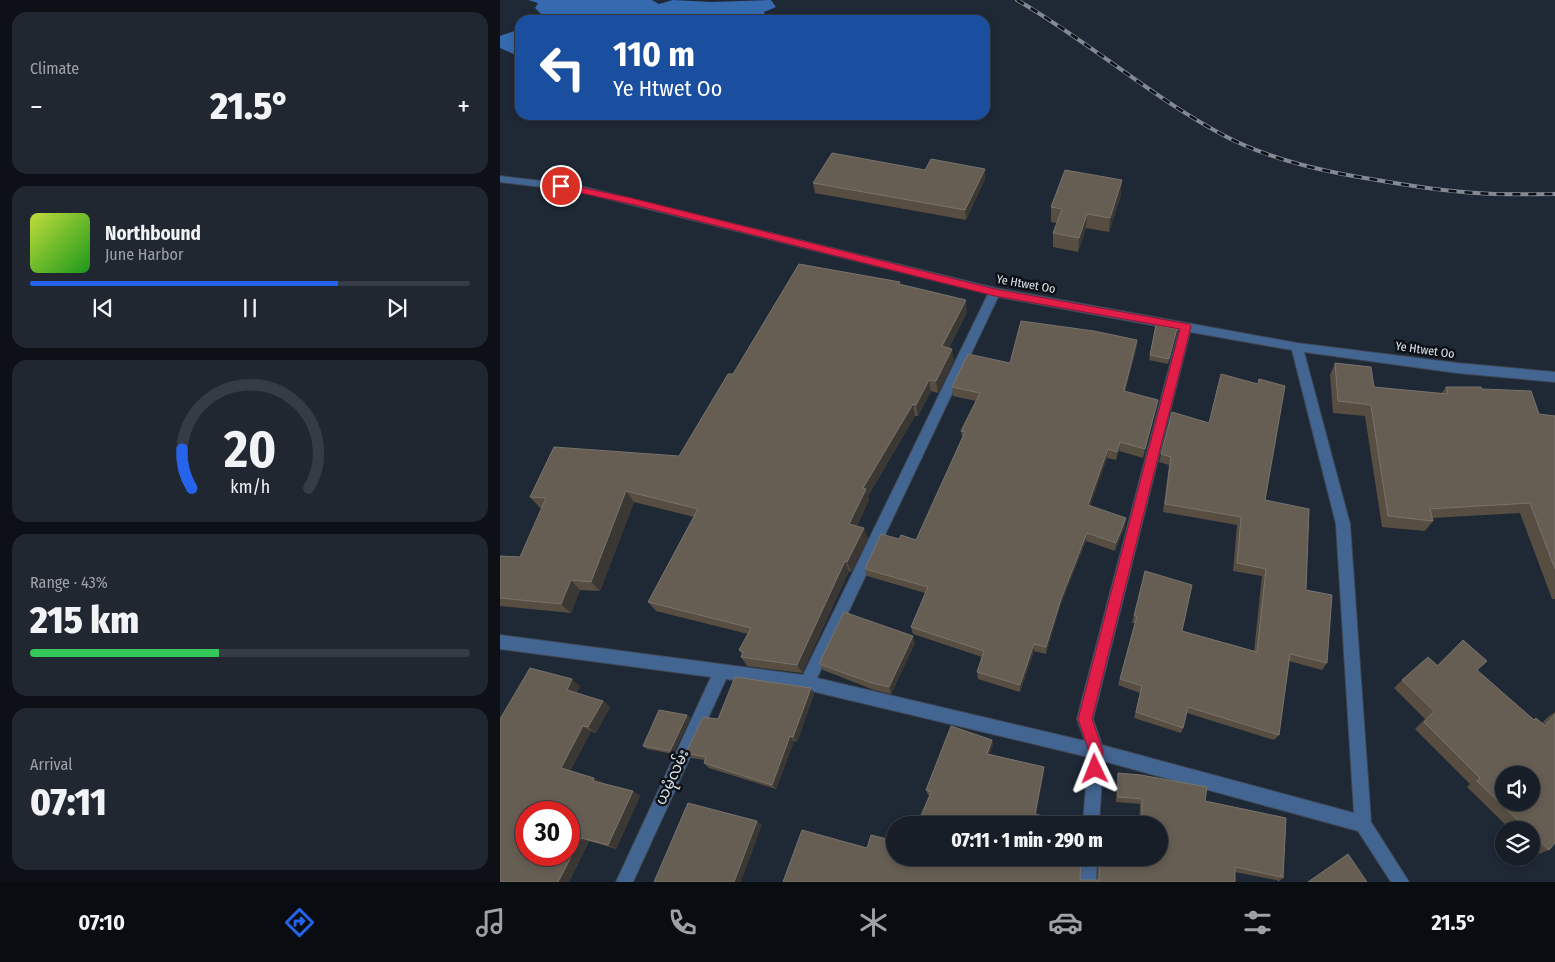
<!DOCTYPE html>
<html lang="en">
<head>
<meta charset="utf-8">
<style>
  :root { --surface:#171e28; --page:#202730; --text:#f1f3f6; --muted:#9ea2a8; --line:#363c45; --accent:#2563eb }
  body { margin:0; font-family:"Fira Sans Condensed","Noto Sans Myanmar",sans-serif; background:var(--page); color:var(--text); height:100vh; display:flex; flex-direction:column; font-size:19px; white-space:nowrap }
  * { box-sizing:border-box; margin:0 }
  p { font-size:16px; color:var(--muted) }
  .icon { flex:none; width:28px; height:28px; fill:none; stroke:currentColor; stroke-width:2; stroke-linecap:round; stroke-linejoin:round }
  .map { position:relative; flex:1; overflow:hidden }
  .drawer { display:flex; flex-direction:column; gap:12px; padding:12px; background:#0d1016; width:500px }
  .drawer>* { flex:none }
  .hud { position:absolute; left:15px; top:15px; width:475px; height:105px; border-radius:15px; box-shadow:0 2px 8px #0003,0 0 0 1px var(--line); background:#1a4fa0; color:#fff; overflow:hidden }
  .controls { position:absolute; left:995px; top:766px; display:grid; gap:10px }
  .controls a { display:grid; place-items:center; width:45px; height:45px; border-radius:50%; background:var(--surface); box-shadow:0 2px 8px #0003,0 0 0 1px var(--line); font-size:25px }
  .speed { position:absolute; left:15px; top:801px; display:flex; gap:10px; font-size:25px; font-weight:700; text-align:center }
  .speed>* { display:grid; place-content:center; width:65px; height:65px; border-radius:50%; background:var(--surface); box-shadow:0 2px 8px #0003,0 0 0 1px var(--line); line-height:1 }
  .speed .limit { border:8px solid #d22; background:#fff; color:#111 }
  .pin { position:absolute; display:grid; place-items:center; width:42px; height:42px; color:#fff; margin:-21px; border:2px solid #fff; border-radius:50%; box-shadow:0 1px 5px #0007 }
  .me { position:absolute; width:55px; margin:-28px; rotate:358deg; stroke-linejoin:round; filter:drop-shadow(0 0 4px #0008) }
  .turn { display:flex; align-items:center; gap:18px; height:105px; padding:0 15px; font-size:22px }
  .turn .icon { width:65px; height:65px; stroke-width:2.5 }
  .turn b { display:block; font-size:35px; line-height:42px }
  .big { font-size:38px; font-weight:800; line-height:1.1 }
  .drawer .widget { flex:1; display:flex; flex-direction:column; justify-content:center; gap:8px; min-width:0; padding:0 18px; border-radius:15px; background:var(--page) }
  .drawer .dial { align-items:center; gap:0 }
  .dial svg { height:130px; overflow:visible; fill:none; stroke:var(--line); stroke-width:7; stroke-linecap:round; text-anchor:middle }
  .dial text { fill:var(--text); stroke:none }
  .song { display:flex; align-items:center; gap:15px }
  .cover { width:60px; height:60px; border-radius:8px; background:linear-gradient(135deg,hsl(70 70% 55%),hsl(120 70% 35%)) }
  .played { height:5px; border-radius:2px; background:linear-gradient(90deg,var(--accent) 70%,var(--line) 70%) }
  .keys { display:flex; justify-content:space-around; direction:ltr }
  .heat { display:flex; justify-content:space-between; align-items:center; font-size:28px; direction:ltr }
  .charge { height:8px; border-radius:4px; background:linear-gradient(90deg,#34c759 43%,var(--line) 0) }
  .trip { position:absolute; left:386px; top:816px; width:282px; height:50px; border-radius:25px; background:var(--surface); box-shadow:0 2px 8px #0003,0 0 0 1px var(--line); font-weight:800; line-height:50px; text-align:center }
  .dock { display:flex; height:80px; justify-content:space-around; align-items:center; background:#090c10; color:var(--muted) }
  .dock .icon { width:35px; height:35px }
  .dock .selected { color:var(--accent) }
  .dock b { font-size:22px; color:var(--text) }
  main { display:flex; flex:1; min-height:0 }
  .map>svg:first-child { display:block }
  .water { fill:#366aae }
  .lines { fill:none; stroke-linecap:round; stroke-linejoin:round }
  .minor-casing { stroke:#3e4652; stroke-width:2 }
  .minor { fill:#436591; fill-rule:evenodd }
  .rail-casing { stroke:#838a95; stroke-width:4 }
  .rail { stroke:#0c1116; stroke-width:2.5; stroke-dasharray:8; stroke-linecap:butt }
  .wall { fill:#574e41 }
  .shaded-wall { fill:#3b3834 }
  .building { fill:#665e53; stroke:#78736c; fill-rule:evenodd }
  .route { fill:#e11d48; stroke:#92132f }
  .labels { text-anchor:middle; stroke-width:5; stroke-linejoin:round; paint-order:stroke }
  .street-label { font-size:12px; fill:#dee4ed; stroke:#0c1116 }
  .near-street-label { font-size:15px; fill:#dee4ed; stroke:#0c1116 }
</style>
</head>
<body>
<main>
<section class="drawer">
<div class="widget"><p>Climate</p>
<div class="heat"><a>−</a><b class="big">21.5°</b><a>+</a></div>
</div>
<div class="widget">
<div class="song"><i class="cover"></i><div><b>Northbound</b><p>June Harbor</p></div></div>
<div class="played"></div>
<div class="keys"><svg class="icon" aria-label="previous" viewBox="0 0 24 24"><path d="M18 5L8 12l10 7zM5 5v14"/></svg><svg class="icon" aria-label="pause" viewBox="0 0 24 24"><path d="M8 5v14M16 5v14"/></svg><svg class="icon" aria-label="next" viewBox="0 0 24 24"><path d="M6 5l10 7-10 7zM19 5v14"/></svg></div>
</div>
<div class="widget dial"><svg viewBox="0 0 100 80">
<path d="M14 69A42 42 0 1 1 86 69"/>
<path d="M14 69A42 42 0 0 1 8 45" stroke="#2563eb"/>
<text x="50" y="56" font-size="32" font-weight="700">20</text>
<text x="50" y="72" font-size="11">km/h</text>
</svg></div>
<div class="widget"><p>Range · 43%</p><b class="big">215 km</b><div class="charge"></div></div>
<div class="widget"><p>Arrival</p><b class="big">07:11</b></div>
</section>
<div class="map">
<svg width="1055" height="882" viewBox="0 0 1055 882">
  <rect width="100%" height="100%" fill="#1f2835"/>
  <g class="water">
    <path d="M 28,0 L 152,0 L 159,4 L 173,0 L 211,2 L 271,0 L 276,7 L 264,12 L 266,20 L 43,20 L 44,17 L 35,8 L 38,3 Z"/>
    <path d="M 20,29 L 20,57 L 0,48 L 0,36 Z"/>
  </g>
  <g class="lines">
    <g class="minor-casing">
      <g id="minor">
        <path d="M 0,176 L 76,185 L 495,288 L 797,343 L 957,363 L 1055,372 L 1055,382 L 957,373 L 804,352 L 850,524 L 871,822 L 909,882 L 891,882 L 858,831 L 603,761 L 599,825 L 583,825 L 588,757 L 307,690 L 226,679 L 133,882 L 116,882 L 211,677 L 0,649 L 0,635 L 303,675 L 488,294 L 76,191 L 0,182 ZM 498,297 L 679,330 L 577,719 L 585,741 L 317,678 ZM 690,332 L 792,350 L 836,524 L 854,813 L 602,745 L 593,719 Z"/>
        <path d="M 581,858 L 597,858 L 596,882 L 580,882 Z"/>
      </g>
    </g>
    <use href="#minor" class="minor"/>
    <g class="rail-casing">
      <path id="rail" d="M 517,0 C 588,41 650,96 723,135 C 768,159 820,171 871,179 C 905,185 940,191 976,193 C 1002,195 1028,194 1055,194"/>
    </g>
    <use href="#rail" class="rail"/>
  </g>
  <g class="wall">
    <path d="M 485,169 L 485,179 L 466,220 L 315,193 L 313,183 L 425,170 Z"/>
    <path d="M 621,195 L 609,232 L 586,228 L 578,252 L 553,247 L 553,233 L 557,223 L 551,222 L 551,207 Z"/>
    <path d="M 401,285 L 467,312 L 449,348 L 454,360 L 438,393 L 431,391 L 418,416 L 415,416 L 368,496 L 369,500 L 357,526 L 368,538 L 351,572 L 349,571 L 302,673 L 247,666 L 241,657 L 242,654 L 239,650 L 248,634 L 156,611 L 148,602 L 194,517 L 134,502 L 100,591 L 80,590 L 71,613 L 0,606 L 0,556 L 20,557 L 42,508 L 40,508 L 30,497 L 179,456 L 233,374 Z"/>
    <path d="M 656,325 L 677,329 L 668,364 L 649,360 Z"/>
    <path d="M 637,340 L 636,350 L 625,391 L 658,400 L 643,458 L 619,451 L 616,460 L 607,458 L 590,505 L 625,526 L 615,551 L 586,541 L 560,606 L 546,654 L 534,651 L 520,692 L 478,679 L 477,672 L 482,657 L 413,634 L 411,627 L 425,593 L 367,576 L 365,569 L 399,539 L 416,540 L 462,438 L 461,431 L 476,401 L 453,396 L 452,387 L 510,363 Z"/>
    <path d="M 835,363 L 874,387 L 941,394 L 946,387 L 982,389 L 1039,414 L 1055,416 L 1055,599 L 1052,599 L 1020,513 L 932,518 L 933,521 L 925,531 L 882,527 L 865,416 L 833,413 L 830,375 Z"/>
    <path d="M 759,379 L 765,500 L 806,590 L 827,663 L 822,670 L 789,661 L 779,735 L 774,740 L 687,713 L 683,728 L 681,733 L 634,718 L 640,693 L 618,685 L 635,623 L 632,623 L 645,571 L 682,631 L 754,651 L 762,576 L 733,571 L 737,525 L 663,512 L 669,465 L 659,462 L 672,412 L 709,423 L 758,383 Z"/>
    <path d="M 963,640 L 977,670 L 1033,719 L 1036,718 L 1042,723 L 1048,717 L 1055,712 L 1055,843 L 1049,850 L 1036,855 L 1031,850 L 1031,830 L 1011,830 L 967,787 L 970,784 L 915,729 L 925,719 L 894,688 L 902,680 L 937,665 Z"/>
    <path d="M 415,643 L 391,694 L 374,690 L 323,670 L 319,664 Z"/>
    <path d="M 80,686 L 76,693 L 103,701 L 110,707 L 96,733 L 91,731 L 70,771 L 102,782 L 102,783 L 133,791 L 140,796 L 116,849 L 89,841 L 69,882 L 0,882 L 0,719 Z"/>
    <path d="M 314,694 L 297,742 L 294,741 L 276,789 L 209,768 L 204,763 L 205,760 L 192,758 L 186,753 L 218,719 Z"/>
    <path d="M 187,715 L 190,718 L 173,754 L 147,749 L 143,746 Z"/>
    <path d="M 492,740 L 493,745 L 489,754 L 544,767 L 536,814 L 428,795 L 426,790 Z"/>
    <path d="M 618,773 L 705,801 L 786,818 L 783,878 L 778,882 L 777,880 L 776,880 L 735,872 L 735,882 L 283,882 L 395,858 L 580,880 L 597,880 L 598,858 L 660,858 L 660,825 L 639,825 L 640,804 L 616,802 L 617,778 Z"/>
  </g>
  <g class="shaded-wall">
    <path d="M 485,169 L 485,179 L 466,220 L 465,210 Z"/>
    <path d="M 622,180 L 621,195 L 609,232 L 610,218 Z"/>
    <path d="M 587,214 L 586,228 L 578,252 L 579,238 Z"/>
    <path d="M 466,300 L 467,312 L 444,358 L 442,346 Z"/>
    <path d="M 637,340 L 636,350 L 623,400 L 624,391 Z"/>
    <path d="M 452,349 L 454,360 L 438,393 L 436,381 Z"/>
    <path d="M 429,380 L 431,391 L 418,416 L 416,405 Z"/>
    <path d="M 658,400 L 656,409 L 643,458 L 645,449 Z"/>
    <path d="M 413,404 L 415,416 L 368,496 L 369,500 L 353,534 L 349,524 L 363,488 Z"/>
    <path d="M 620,442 L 619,451 L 616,460 L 617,452 Z"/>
    <path d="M 608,449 L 607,458 L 588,513 L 588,505 Z"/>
    <path d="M 126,491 L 134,502 L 100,591 L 91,582 Z"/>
    <path d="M 626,518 L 625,526 L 615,551 L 616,543 Z"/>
    <path d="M 364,528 L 368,538 L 351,572 L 347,562 Z"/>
    <path d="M 587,533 L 586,541 L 560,606 L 546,654 L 546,647 L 561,599 Z"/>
    <path d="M 345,561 L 349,571 L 302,673 L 297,665 Z"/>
    <path d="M 71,580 L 80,590 L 71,613 L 61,604 Z"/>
    <path d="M 413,636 L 415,643 L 391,694 L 389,687 Z"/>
    <path d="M 534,644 L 534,651 L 520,692 L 520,685 Z"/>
    <path d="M 72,679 L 80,686 L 74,696 L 67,690 Z"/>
    <path d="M 311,688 L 314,694 L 297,742 L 293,737 Z"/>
    <path d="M 103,701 L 110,707 L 96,733 L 88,727 Z"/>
    <path d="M 187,715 L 190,718 L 173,754 L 170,751 Z"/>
    <path d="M 83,726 L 91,731 L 69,773 L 61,768 Z"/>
    <path d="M 290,736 L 294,741 L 276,789 L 272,785 Z"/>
    <path d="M 492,740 L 493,745 L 488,759 L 487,754 Z"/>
    <path d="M 544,767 L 544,772 L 535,819 L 535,814 Z"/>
    <path d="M 94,778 L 102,782 L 101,786 L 93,781 Z"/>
    <path d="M 133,791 L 140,796 L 116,849 L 108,845 Z"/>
    <path d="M 257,821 L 262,825 L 241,882 L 234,882 Z"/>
    <path d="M 81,838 L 89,841 L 69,882 L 58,882 Z"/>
  </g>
  <g class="building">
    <path d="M 332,153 L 425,170 L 431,159 L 485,169 L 465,210 L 313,183 Z"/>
    <path d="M 565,170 L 622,180 L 610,218 L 587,214 L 579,238 L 553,233 L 562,209 L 551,207 Z"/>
    <path d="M 299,264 L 400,282 L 399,284 L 466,300 L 442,346 L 452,349 L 436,381 L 429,380 L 416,405 L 413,404 L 363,488 L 366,489 L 349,524 L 364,528 L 347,562 L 345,561 L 297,665 L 241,657 L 243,652 L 239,650 L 251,628 L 148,602 L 198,509 L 126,491 L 91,582 L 71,580 L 61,604 L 0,598 L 0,556 L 20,557 L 46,498 L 30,497 L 54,447 L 179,456 L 228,374 L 233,374 Z"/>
    <path d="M 521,321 L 594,331 L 637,340 L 624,391 L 658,400 L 645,449 L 620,442 L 617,452 L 608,449 L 588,505 L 626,518 L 616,543 L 587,533 L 561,599 L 546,647 L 534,644 L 520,685 L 477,672 L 484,651 L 411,627 L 428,587 L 365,569 L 381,534 L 399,539 L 401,535 L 416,540 L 465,432 L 461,431 L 480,393 L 452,387 L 468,354 L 510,363 Z"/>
    <path d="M 656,325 L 677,329 L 669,359 L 650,355 Z"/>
    <path d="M 835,363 L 871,367 L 874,387 L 948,394 L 946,387 L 981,387 L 982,389 L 1031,391 L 1039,414 L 1055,416 L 1055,569 L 1030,503 L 930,509 L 933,521 L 888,516 L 871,405 L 838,401 Z"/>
    <path d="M 721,374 L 758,384 L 759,379 L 785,386 L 765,500 L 809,509 L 806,590 L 832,595 L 827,663 L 790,654 L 779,735 L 688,707 L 683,728 L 636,712 L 642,686 L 620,679 L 637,616 L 634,616 L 645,571 L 692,585 L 682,631 L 757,652 L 766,569 L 737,563 L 741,517 L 665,504 L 671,457 L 661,454 L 672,412 L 709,423 Z"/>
    <path d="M 344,612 L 413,636 L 389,687 L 372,683 L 319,664 Z"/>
    <path d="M 963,640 L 987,661 L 977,670 L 1034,720 L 1036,718 L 1045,726 L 1055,714 L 1055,843 L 1049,850 L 1031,833 L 1031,830 L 1028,830 L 977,781 L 980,778 L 924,722 L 934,711 L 902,680 L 928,657 L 938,666 ZM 1004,775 L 1031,775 L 1031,802 L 1004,802 Z"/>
    <path d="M 30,668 L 72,679 L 67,690 L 103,701 L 88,727 L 83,726 L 61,768 L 94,778 L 93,781 L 133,791 L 108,845 L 81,838 L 58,882 L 0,882 L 0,719 ZM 26,812 L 69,812 L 69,855 L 26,855 Z"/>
    <path d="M 235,677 L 311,688 L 293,737 L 290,736 L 272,785 L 204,763 L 206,757 L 186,753 L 203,717 L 218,719 Z"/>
    <path d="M 159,710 L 187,715 L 170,751 L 143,746 Z"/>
    <path d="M 451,726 L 492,740 L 487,754 L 544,767 L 535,814 L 579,825 L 417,825 L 431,792 L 426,790 Z"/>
    <path d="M 618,773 L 641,775 L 707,787 L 705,801 L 786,818 L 783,878 L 781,874 L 781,877 L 735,867 L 735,882 L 283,882 L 302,830 L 367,848 L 371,835 L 395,841 L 395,858 L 581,858 L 580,880 L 599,880 L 600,858 L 660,858 L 660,825 L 642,825 L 642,799 L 618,797 Z"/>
    <path d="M 188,803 L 257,821 L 234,882 L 154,882 Z"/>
    <path d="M 848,854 L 867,882 L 808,882 Z"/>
  </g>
  <path class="route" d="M 61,183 L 131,198 L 495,289 L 689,324 L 691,326 L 592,719 L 603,751 L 600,774 L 595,777 L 590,774 L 587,769 L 589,751 L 578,719 L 680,329 L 495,296 L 131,204 L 58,188 L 56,186 Z"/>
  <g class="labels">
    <g class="street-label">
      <text transform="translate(526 284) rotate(10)" y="4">Ye Htwet Oo</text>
      <text transform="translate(925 350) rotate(8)" y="4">Ye Htwet Oo</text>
    </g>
    <g class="near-street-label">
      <text transform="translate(172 777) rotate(-65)" y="5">ယမုံလမ်း</text>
    </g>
  </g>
</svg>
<div class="controls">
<a><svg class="icon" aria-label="sound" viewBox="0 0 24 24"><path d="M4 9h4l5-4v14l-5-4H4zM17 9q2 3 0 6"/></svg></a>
<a><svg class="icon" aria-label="layers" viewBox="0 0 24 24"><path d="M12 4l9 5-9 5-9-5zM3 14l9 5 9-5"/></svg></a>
</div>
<div class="speed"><div class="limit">30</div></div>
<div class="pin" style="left:61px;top:186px;background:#d93025"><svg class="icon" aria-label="arrive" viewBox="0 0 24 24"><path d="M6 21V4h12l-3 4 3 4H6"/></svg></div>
<svg class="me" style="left:595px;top:769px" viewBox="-20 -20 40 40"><path d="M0-17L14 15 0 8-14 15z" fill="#e11d48" stroke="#fff" stroke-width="4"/></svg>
<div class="trip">07:11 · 1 min · 290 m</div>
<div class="hud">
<div class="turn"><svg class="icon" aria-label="left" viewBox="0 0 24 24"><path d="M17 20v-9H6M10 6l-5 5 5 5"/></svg><div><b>110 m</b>Ye Htwet Oo</div></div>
</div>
</div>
</main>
<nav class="dock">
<b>07:10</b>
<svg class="icon selected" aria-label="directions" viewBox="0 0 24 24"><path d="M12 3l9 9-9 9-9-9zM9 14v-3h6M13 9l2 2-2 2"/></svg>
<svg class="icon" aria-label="music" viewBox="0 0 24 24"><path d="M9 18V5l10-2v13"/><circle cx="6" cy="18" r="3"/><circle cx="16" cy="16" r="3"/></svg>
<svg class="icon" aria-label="phone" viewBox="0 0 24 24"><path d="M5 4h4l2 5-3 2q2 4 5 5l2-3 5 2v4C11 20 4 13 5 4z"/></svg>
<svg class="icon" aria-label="climate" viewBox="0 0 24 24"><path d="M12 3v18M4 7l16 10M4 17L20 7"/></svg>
<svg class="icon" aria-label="car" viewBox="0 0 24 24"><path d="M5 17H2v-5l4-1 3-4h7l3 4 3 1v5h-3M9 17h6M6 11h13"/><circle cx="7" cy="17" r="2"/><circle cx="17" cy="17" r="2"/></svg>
<svg class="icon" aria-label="filters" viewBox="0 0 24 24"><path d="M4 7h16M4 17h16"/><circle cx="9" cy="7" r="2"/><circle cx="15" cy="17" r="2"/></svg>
<b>21.5°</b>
</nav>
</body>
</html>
